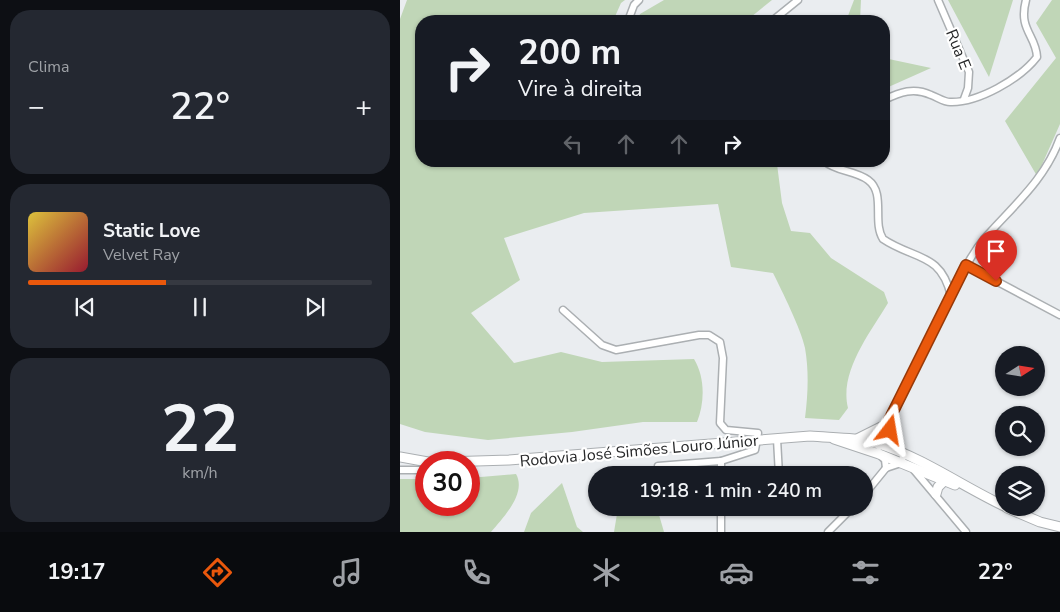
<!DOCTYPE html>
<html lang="pt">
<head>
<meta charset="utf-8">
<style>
  :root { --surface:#171b24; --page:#242831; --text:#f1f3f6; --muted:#9ea1a6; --line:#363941; --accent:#ea580c }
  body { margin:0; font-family:"Nunito Sans",sans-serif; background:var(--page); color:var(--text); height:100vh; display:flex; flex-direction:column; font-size:19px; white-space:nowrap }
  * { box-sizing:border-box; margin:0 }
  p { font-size:16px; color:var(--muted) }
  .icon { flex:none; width:28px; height:28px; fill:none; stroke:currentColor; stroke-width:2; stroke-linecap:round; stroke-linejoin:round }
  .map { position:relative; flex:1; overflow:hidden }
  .sheet { display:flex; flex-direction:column; gap:10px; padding:10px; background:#0d0f14; width:400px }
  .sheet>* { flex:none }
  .guide { position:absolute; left:15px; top:15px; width:475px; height:152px; border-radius:20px; box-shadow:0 1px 4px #0004; background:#171b24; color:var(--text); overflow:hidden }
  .needle { width:32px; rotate:78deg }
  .fabs { position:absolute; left:595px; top:346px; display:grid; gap:10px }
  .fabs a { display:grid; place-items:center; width:50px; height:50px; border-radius:50%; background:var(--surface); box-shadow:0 1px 4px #0004; font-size:25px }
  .speed { position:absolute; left:15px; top:451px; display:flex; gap:10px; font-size:25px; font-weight:700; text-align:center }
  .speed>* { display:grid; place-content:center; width:65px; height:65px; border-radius:50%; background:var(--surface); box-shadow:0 1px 4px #0004; line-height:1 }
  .speed .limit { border:8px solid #d22; background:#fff; color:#111 }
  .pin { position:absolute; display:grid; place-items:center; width:42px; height:42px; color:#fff; margin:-51px -21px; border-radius:50% 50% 50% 0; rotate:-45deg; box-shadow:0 0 5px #0007 }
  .pin .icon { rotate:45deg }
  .me { position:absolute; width:55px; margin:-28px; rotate:14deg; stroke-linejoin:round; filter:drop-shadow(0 0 4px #0008) }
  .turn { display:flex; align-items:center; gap:18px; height:105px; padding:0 20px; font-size:22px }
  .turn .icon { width:65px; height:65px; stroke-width:2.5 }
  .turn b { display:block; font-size:35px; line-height:42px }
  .lanes { display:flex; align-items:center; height:48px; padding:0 20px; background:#0003; justify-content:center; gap:25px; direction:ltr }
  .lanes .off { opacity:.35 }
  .big { font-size:38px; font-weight:600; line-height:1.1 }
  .sheet .widget { flex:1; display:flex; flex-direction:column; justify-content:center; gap:8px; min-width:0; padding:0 18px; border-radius:20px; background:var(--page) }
  .sheet .dial { align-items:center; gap:0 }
  .dial b { font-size:65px; line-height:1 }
  .song { display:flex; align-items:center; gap:15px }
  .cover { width:60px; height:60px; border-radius:8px; background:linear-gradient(135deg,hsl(50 70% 55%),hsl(350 70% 35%)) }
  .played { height:5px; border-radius:2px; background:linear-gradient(90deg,var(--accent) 40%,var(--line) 40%) }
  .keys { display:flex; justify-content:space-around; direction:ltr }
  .heat { display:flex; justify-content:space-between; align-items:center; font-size:28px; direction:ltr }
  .trip { position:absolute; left:188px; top:466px; width:285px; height:50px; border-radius:25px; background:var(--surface); box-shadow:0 1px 4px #0004; font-weight:600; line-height:50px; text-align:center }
  .tab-bar { display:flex; height:80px; justify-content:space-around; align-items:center; background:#090b0e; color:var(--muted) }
  .tab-bar .icon { width:35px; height:35px }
  .tab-bar .current { color:var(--accent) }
  .tab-bar b { font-size:22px; color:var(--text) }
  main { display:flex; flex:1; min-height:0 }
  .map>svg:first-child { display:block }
  .green { fill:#c0d6b7 }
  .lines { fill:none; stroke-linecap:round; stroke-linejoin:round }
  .street-casing { stroke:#abafb2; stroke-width:9 }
  .secondary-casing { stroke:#abafb2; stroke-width:11 }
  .street { stroke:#fff; stroke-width:6 }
  .secondary { stroke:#fff; stroke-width:9 }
  .route-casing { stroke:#983908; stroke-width:12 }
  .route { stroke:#ea580c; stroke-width:9 }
  .labels { text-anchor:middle; stroke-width:4.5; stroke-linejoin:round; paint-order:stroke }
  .street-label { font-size:16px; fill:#28292a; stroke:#fff }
</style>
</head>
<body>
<main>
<section class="sheet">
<div class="widget"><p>Clima</p>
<div class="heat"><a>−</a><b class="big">22°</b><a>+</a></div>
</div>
<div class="widget">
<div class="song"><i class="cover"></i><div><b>Static Love</b><p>Velvet Ray</p></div></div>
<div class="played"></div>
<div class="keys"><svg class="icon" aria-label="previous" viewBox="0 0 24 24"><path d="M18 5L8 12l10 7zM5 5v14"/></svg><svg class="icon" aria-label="pause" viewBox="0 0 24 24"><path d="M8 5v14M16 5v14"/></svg><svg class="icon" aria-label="next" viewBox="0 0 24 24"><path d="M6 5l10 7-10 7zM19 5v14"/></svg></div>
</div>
<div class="widget dial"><b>22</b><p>km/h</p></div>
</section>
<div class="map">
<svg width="660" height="532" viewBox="0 0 660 532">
  <rect width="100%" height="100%" fill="#eaedf0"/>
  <g class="green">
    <path d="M 7,0 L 225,0 L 221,3 L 213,21 L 21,21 L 21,161 L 371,161 L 377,164 L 382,203 L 391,231 L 410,233 L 431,258 L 484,292 L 488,303 C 470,333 439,372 448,408 L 439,420 L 405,418 C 408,394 409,371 405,348 C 401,329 382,291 373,273 L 331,267 L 318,204 L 184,213 L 104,238 L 120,280 L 71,313 L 114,363 L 161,352 L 202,362 L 294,359 C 305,377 305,402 297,422 L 243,422 L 172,432 L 88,440 L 25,432 L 0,424 L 0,19 Z"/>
    <path d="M 264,0 L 372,0 L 346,21 L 237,21 L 240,14 Z"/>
    <path d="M 454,0 L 461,0 L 460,21 L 446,21 Z"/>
    <path d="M 548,0 L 613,0 L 589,77 Z"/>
    <path d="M 652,0 L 660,0 L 660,124 L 637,176 L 605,121 L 656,58 L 636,23 Z"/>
    <path d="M 484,58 L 531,68 L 484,89 Z"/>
    <path d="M 116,474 C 127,493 103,518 91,532 L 0,532 L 0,479 L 26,479 L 26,505 L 69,505 L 69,478 Z"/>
    <path d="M 162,483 L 177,527 L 183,532 L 124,532 L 131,513 Z"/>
    <path d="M 218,508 L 257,508 L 264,532 L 214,532 Z"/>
  </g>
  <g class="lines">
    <g class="street-casing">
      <g id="street">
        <path d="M 538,0 L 569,72 L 568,88 L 564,99"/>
        <path d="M 228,21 L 234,5 L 239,0"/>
        <path d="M 372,21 L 398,0"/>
        <path d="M 484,100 C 500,92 514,87 531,95 C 537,97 544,102 550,102 C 578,103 620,79 637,57 C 636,35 618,30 626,0"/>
        <path d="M 424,161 C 437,172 454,170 468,180 C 486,193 472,222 483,239 C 514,260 541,252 551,296 L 485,428 L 479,447"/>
        <path d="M 566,265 L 660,315"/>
        <path d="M 551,296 C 561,276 570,256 584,239 C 613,206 645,180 660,138"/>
        <path d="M 163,310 L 202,345 L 216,350 L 299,335 L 309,335 L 320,342 L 323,358 L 320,423 L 326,430 L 358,433 L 355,450 L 321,461 L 258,466"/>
        <path d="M 377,439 L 379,475"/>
        <path d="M 481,456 L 485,460 L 486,468"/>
        <path d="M 486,468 L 501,463 L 504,454 L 494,441 L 487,424"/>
        <path d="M 0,470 L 26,470"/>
        <path d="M 514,470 L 566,532"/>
        <path d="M 321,475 L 321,461"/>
        <path d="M 464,495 L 486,468"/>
        <path d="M 321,508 L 321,532"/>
        <path d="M 428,532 L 452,508"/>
      </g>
    </g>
    <g class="secondary-casing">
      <g id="secondary">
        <path d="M 434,439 L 479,454 L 555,485"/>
        <path d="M 457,439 L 487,424"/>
        <path d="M 0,457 L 28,462"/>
        <path d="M 44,462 L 109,460 L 410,436 C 433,438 456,437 479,444 C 523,458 562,486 604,506"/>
        <path d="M 536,494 L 538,487 L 544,481"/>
        <path d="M 607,508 L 640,522 L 660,527"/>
      </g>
    </g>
    <use href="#street" class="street"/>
    <use href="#secondary" class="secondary"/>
  </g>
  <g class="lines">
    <g class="route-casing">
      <path id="route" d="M 490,430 L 487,424 L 566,265 L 596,281"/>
    </g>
    <use href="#route" class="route"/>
  </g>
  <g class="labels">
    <g class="street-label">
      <text transform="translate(559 49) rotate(68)" y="6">Rua E</text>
      <text transform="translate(239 450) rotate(-5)" y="6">Rodovia José Simões Louro Júnior</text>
    </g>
  </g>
</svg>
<div class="fabs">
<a><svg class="needle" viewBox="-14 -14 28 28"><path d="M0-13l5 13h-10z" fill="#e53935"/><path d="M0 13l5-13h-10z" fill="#9ea1a6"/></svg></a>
<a><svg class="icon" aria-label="search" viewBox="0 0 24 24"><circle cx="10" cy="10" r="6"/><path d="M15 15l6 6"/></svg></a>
<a><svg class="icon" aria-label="layers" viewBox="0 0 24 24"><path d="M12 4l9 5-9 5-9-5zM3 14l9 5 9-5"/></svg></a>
</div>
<div class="speed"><div class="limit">30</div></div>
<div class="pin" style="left:596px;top:281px;background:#d93025"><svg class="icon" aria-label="arrive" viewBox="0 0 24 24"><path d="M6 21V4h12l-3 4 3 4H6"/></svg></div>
<svg class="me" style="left:490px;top:430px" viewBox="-20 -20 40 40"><path d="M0-17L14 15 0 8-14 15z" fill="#ea580c" stroke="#fff" stroke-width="4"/></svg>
<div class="trip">19:18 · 1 min · 240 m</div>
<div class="guide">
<div class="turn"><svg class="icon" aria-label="right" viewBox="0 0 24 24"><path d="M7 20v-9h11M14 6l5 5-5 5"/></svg><div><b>200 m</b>Vire à direita</div></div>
<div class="lanes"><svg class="icon off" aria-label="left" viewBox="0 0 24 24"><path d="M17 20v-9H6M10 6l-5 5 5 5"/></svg><svg class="icon off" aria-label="ahead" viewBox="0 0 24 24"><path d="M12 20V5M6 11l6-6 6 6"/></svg><svg class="icon off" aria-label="ahead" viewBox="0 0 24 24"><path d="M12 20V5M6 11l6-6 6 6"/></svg><svg class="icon" aria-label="right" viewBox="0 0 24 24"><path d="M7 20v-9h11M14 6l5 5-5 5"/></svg></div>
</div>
</div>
</main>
<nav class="tab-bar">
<b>19:17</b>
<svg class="icon current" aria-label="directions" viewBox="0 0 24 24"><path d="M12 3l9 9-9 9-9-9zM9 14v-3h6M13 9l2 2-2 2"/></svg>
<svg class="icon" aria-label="music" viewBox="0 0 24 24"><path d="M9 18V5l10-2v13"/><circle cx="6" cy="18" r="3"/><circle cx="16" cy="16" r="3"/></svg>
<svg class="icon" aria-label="phone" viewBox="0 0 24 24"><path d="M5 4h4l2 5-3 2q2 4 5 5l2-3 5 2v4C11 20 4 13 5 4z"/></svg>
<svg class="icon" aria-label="climate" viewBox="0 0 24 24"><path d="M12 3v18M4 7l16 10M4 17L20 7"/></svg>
<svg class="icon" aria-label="car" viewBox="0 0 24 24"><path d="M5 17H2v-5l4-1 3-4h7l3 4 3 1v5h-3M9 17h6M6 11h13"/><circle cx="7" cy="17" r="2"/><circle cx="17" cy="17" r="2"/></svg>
<svg class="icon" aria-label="filters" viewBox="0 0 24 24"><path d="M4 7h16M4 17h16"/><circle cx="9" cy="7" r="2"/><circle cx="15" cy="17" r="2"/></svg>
<b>22°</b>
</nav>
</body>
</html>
